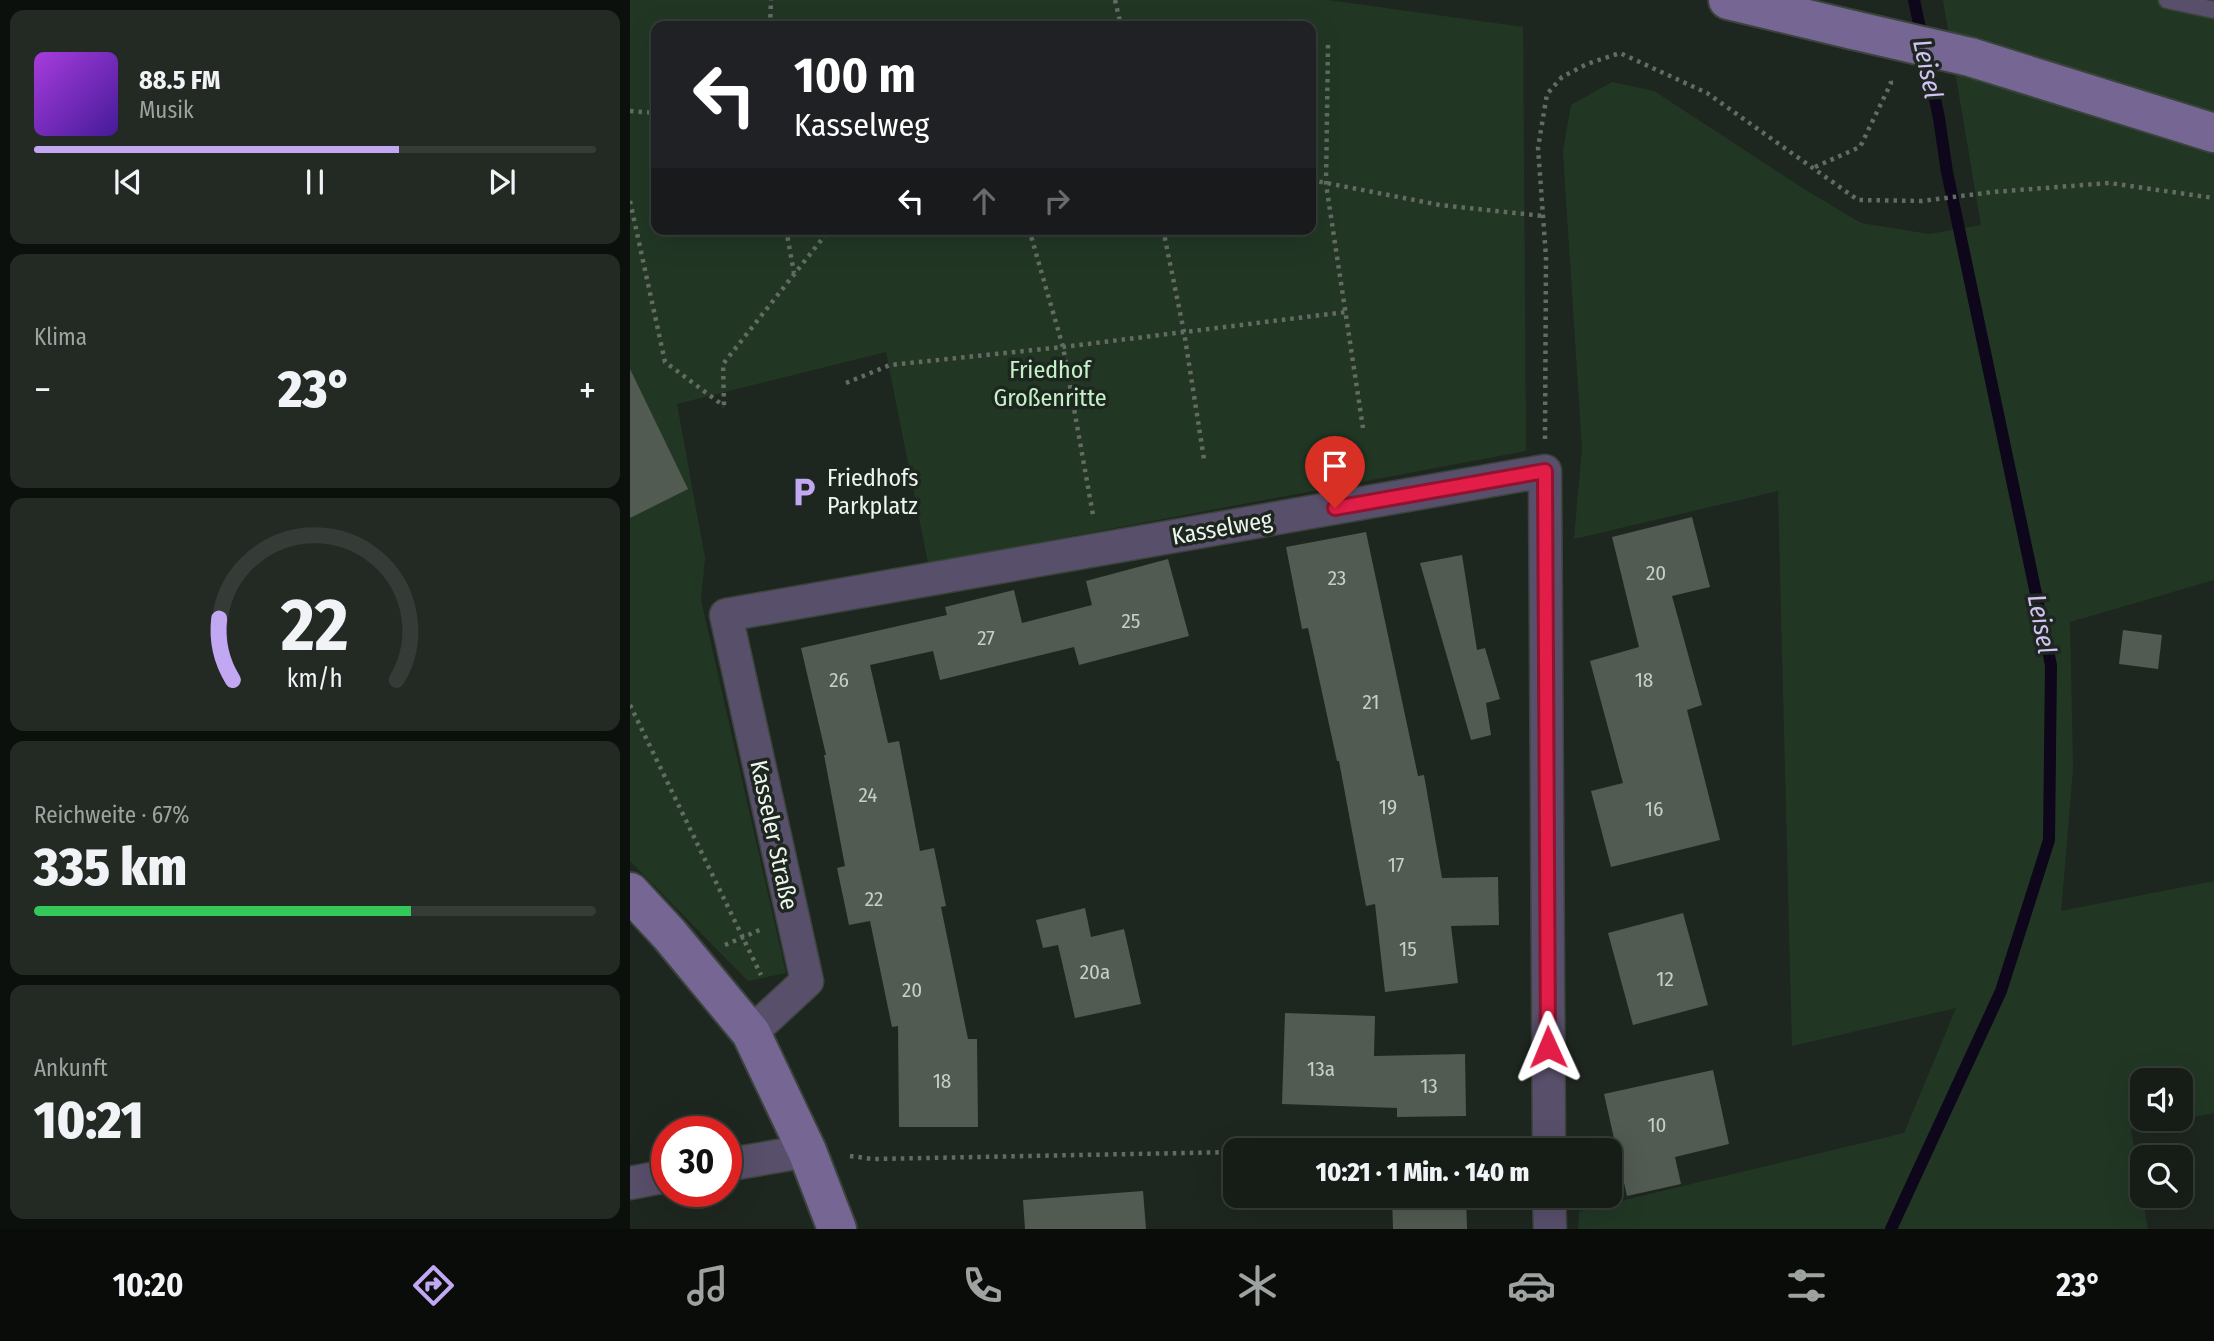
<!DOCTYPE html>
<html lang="de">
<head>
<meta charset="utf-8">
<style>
  :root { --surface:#161d17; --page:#232a24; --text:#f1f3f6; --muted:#9ea2a1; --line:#353b36; --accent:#c2a8f2 }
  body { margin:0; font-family:"Fira Sans Condensed",sans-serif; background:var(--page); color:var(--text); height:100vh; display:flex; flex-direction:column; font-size:26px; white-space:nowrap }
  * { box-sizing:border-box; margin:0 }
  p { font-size:23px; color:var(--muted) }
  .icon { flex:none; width:38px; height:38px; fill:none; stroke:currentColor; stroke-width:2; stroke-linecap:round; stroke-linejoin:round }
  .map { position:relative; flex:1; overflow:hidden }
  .side { display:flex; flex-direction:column; gap:10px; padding:10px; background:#0c100d; width:630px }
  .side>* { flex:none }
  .banner { position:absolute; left:21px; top:21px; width:665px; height:214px; border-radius:14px; box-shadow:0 7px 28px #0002,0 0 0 2px var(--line); background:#202124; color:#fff; overflow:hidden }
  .tools { position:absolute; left:1500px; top:1068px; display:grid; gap:14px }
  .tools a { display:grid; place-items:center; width:63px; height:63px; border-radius:14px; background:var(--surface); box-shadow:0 7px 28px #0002,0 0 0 2px var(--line); font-size:35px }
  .speed { position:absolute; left:21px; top:1116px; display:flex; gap:14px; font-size:35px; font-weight:700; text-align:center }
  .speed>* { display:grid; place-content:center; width:91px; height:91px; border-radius:50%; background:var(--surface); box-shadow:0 7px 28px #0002,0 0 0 2px var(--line); line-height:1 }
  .speed .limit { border:10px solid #d22; background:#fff; color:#111 }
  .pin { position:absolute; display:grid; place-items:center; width:60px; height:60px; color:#fff; margin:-72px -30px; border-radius:50% 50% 50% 0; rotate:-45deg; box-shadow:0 0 7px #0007 }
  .pin .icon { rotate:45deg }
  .me { position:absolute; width:77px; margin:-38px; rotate:359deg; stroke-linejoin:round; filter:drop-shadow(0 0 5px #0008) }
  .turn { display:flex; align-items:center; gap:24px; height:147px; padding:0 28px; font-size:32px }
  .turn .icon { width:91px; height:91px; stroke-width:2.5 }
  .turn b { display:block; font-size:49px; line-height:60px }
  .lanes { display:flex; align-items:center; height:66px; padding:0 28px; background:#0003; justify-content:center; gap:35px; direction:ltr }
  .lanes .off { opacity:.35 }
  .big { font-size:52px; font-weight:800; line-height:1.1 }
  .side .card { flex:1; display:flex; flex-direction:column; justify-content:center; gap:10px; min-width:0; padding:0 24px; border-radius:14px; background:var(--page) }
  .side .dial { align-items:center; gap:0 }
  .dial svg { height:182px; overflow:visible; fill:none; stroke:var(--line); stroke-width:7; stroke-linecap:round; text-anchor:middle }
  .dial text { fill:var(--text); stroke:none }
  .song { display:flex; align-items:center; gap:21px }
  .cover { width:84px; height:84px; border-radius:10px; background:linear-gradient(135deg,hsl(280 70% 55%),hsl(260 70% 35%)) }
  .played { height:7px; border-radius:4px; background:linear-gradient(90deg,var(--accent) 65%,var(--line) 65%) }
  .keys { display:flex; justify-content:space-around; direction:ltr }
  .heat { display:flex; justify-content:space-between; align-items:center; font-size:38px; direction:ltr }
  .charge { height:10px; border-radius:5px; background:linear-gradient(90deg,#34c759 67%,var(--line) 0) }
  .trip { position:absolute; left:593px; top:1138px; width:399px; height:70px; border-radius:14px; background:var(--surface); box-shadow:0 7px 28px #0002,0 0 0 2px var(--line); font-weight:800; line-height:70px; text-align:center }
  .menu { display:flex; height:112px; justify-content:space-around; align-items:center; background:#090c09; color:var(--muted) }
  .menu .icon { width:49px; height:49px }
  .menu .active { color:var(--accent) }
  .menu b { font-size:32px; color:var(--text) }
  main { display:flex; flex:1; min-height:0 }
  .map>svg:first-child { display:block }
  .green { fill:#213724; fill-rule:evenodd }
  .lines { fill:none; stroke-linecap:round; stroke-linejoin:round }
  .stream { stroke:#0e061a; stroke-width:12 }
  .building { fill:#515b51 }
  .lane-casing { stroke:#3b443c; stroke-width:19 }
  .street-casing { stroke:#3b443c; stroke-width:35 }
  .secondary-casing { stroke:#3b443c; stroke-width:42 }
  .path { stroke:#636b64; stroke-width:4.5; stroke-dasharray:3.5 5; stroke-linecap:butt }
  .lane { stroke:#584f6b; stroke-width:16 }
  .street { stroke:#584f6b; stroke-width:32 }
  .secondary { stroke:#766693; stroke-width:38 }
  .secondary-bridge-casing { stroke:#3b443c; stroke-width:42; stroke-linecap:butt }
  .secondary-bridge { stroke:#766693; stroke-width:38 }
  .route-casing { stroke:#92132f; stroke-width:18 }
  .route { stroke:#e11d48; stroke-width:12 }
  .labels { text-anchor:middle; stroke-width:7; stroke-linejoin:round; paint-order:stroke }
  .number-label { font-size:21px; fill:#c7cec7 }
  .park-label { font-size:24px; fill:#c4f2c8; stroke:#1e271f }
  .poi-label { font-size:24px; fill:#eef4ee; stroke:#1e271f; text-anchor:start }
  .street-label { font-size:24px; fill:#eef4ee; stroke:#1e271f }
  .water-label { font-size:26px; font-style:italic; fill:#d4c2f6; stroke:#1e271f }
</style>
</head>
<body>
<main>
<section class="side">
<div class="card">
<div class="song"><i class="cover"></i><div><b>88.5 FM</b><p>Musik</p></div></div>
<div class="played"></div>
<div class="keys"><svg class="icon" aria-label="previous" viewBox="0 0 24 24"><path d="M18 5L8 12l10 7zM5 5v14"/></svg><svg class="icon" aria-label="pause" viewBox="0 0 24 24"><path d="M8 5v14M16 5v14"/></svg><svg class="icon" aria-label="next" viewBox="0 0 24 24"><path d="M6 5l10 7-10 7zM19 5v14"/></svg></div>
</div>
<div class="card"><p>Klima</p>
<div class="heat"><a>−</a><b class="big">23°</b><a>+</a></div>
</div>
<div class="card dial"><svg viewBox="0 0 100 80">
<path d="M14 69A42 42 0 1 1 86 69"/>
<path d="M14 69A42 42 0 0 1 8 42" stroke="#c2a8f2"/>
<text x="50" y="56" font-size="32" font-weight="700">22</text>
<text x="50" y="72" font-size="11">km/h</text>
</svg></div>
<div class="card"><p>Reichweite · 67%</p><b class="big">335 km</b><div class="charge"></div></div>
<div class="card"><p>Ankunft</p><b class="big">10:21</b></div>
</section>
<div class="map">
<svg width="1584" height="1229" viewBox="0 0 1584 1229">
  <rect width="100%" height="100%" fill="#1e271f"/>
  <g class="green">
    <path d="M 0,0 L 698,0 L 893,27 L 896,451 L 298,563 L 256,352 L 47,404 L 75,558 L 71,600 L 156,973 L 118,981 L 0,861 ZM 26,26 L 681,26 L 681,229 L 26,229 Z"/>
    <path d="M 1313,0 L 1584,0 L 1584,580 L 1440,622 L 1443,770 L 1431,911 L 1584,881 L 1584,1113 L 1501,1129 L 1518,1229 L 948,1229 L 949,1211 L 1274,1133 L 1326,1008 L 1162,1046 L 1148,491 L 944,539 L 952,449 L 933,151 L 941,105 L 982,82 L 1024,91 L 1174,189 L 1231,223 L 1299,234 L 1351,225 ZM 1512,1080 L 1550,1080 L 1550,1118 L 1512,1118 Z"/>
  </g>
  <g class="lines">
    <path class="stream" d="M 1261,1229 L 1371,991 L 1419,840 L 1421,665 L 1317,172 L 1309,118 L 1284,0"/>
  </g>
  <g class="building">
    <path d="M 0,369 L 58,489 L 0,518 Z"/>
    <path d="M 1062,517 L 1080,587 L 1042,596 L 1072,705 L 1057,710 L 1090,840 L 981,867 L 961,791 L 993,783 L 960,661 L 1009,647 L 982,537 Z"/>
    <path d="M 736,532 L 788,776 L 794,775 L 812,878 L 868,877 L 869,925 L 821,926 L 828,983 L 755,992 L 745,904 L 736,906 L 709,761 L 707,761 L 678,628 L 672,629 L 656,547 Z"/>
    <path d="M 832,555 L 847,650 L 855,648 L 870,699 L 856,703 L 861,735 L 841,740 L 790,563 Z"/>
    <path d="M 538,559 L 559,636 L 449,665 L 444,647 L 310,680 L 303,651 L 240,665 L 258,743 L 269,741 L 290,851 L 304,848 L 316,906 L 311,907 L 338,1039 L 347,1039 L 348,1127 L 269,1127 L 268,1026 L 262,1027 L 240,921 L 219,925 L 207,868 L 215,866 L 194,755 L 196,755 L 171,648 L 317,615 L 315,607 L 384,590 L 392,623 L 462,605 L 456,581 Z"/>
    <path d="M 1493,630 L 1532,635 L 1528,669 L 1489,664 Z"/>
    <path d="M 455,908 L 461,937 L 494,929 L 511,1004 L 445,1018 L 428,945 L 413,948 L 406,920 Z"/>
    <path d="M 1053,913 L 1078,1005 L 1003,1025 L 978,933 Z"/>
    <path d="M 655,1013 L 745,1016 L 744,1056 L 835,1054 L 836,1116 L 767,1117 L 767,1108 L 652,1104 Z"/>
    <path d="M 1083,1070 L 1099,1144 L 1045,1157 L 1051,1184 L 997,1196 L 974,1094 Z"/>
    <path d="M 513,1191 L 516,1229 L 395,1229 L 393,1200 Z"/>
    <path d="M 762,1195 L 836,1195 L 837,1229 L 763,1229 Z"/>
  </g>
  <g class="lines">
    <g class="lane-casing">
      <path id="lane" d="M 1537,0 L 1584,10"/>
    </g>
    <g class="street-casing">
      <g id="street">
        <path d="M 121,1033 L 177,981 L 96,615 L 915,471 L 919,1150"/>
        <path d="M 96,1165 L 177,1151"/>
        <path d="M 0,1183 L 37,1176"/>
        <path d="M 919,1195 L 920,1229"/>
      </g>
    </g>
    <g class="secondary-casing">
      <g id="secondary">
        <path d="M 1098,0 L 1223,30"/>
        <path d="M 1340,57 L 1584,133"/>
        <path d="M 0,892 L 39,934 L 121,1033 L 177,1151 L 207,1229"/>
      </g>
    </g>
    <g class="path">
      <path d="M 485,0 L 491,26"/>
      <path d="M 140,26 L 141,0"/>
      <path d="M 698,45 L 696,184 L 733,428"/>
      <path d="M 0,111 L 26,113"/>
      <path d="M 1185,167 L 1230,147 L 1261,83 L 1260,77"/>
      <path d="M 681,180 L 810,205 L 913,216"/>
      <path d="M 0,201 L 35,362 L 94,406"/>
      <path d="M 156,229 L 164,273"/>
      <path d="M 399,229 L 433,347 L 463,515"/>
      <path d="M 533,229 L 554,332 L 574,459"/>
      <path d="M 216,383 L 260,365 L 433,347 L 716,312"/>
      <path d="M 94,405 L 93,364 L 200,229"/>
      <path d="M 915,439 L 916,257 L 908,148 L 917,94 L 932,77 L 957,64 L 990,53 L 1077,93 L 1228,200 L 1292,201 L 1363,192 L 1479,183 L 1584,198"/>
      <path d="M 0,705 L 131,975"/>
      <path d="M 95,945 L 132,929"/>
      <path d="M 220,1156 L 243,1159 L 606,1152"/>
    </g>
    <use href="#lane" class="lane"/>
    <use href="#street" class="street"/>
    <use href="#secondary" class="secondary"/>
    <g class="secondary-bridge-casing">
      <path id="secondary-bridge" d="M 1223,30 L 1340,57"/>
    </g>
    <use href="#secondary-bridge" class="secondary-bridge"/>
  </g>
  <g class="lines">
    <g class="route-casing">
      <path id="route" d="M 705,508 L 915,471 L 918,1047"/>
    </g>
    <use href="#route" class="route"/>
  </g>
  <defs>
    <g id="parking-bare" transform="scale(2.415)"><path d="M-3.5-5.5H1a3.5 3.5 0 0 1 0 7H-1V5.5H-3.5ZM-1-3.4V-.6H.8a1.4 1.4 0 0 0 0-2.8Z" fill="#c2a8f2" stroke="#1e271f" stroke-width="2.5" paint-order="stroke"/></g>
  </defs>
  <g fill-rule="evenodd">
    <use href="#parking-bare" x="174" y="492"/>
  </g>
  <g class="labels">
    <g class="number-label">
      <text x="1026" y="580">20</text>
      <text x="707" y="585">23</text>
      <text x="501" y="628">25</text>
      <text x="356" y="645">27</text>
      <text x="209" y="687">26</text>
      <text x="1014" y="687">18</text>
      <text x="741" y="709">21</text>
      <text x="238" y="802">24</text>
      <text x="758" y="814">19</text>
      <text x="1024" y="816">16</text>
      <text x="766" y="872">17</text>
      <text x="244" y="906">22</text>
      <text x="778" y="956">15</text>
      <text x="465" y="979">20a</text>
      <text x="1035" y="986">12</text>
      <text x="282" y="997">20</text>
      <text x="691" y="1076">13a</text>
      <text x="312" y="1088">18</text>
      <text x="799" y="1093">13</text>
      <text x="1027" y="1132">10</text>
    </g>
    <g class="park-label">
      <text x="420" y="378">Friedhof<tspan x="420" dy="28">Großenritte</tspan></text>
    </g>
    <g class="poi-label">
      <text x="197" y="486">Friedhofs<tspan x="197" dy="28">Parkplatz</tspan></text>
    </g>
    <g class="street-label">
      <text transform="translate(592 528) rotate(-10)" y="8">Kasselweg</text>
      <text transform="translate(144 835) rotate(78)" y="8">Kasseler Straße</text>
    </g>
    <g class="water-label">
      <text transform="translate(1298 69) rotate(78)" y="9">Leisel</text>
      <text transform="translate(1412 624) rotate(79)" y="9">Leisel</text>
    </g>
  </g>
</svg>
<div class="tools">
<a><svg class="icon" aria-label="sound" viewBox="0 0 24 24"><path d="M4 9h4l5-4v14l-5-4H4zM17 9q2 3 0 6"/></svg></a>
<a><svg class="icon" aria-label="search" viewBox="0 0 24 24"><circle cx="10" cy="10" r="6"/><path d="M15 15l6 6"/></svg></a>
</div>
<div class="speed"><div class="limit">30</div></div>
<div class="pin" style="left:705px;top:508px;background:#d93025"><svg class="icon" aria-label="arrive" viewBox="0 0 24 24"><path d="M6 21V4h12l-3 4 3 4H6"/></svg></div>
<svg class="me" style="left:918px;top:1047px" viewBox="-20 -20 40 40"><path d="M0-17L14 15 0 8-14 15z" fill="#e11d48" stroke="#fff" stroke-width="4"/></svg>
<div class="trip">10:21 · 1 Min. · 140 m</div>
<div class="banner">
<div class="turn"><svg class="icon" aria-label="left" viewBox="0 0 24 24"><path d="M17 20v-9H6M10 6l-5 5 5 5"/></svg><div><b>100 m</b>Kasselweg</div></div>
<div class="lanes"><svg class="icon" aria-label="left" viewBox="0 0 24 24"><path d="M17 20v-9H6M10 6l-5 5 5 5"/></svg><svg class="icon off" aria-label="ahead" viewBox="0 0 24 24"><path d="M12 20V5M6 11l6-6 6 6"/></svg><svg class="icon off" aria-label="right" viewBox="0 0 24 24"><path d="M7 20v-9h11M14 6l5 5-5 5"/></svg></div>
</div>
</div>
</main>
<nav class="menu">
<b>10:20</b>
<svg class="icon active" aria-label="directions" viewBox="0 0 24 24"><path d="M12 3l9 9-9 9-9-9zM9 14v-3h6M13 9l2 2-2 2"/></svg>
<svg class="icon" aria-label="music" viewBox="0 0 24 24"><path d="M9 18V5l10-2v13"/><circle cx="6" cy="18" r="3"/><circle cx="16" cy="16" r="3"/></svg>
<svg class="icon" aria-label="phone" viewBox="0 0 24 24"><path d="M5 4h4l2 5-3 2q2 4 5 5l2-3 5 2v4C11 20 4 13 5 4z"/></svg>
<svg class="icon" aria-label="climate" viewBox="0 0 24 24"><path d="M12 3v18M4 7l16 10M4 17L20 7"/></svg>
<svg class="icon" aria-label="car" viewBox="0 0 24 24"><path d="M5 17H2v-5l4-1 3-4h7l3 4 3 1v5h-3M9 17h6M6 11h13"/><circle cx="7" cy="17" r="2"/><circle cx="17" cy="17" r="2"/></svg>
<svg class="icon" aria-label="filters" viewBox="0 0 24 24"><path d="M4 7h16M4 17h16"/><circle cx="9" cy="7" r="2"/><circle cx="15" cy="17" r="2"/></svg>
<b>23°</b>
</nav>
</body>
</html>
